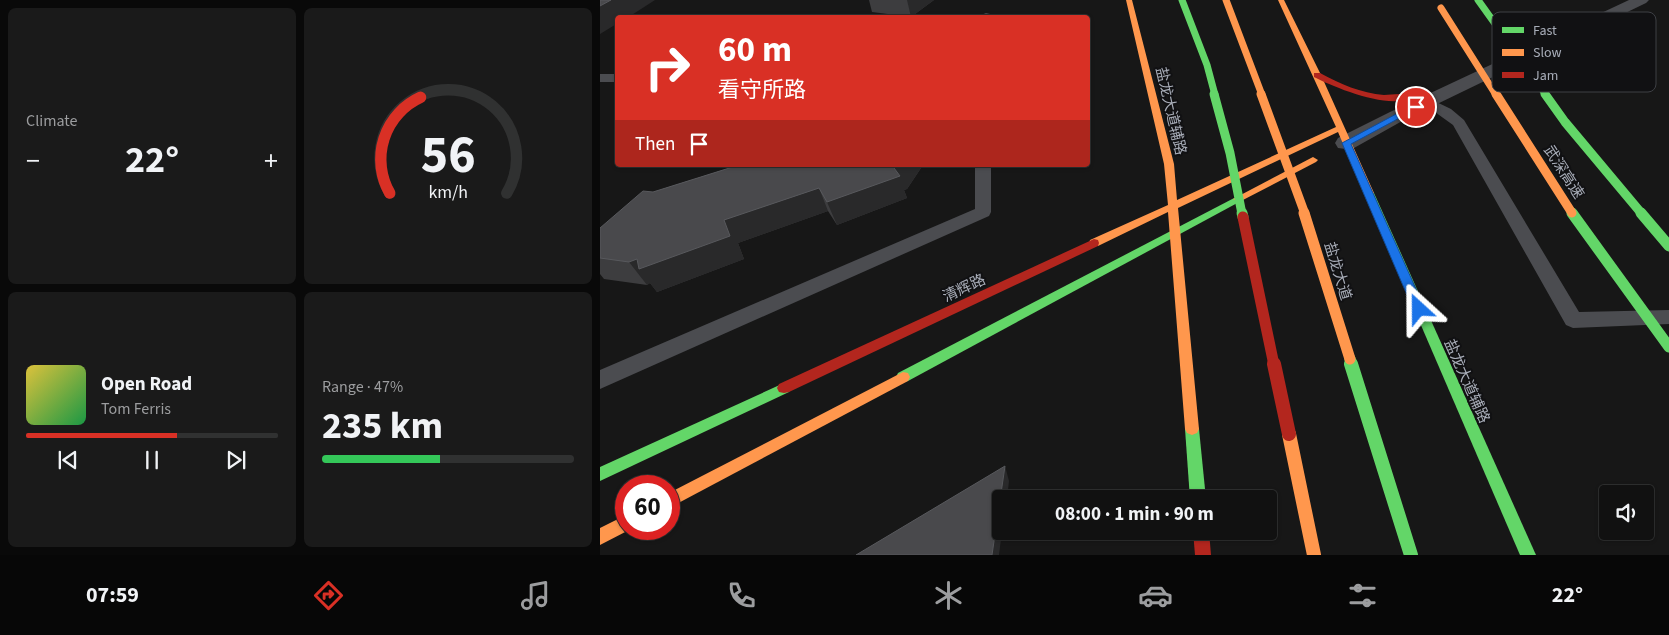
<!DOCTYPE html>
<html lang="en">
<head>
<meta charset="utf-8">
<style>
  :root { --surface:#111; --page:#1a1a1a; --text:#f1f3f6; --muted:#9c9d9f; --line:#303131; --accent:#d93025 }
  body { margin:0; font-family:"Source Sans 3","Noto Sans SC",sans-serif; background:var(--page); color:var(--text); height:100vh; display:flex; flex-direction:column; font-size:19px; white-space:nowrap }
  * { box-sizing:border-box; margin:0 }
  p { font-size:16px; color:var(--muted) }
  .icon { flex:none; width:28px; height:28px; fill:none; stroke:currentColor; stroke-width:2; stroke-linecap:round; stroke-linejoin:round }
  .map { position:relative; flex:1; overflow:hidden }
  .sheet { display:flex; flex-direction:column; gap:8px; padding:8px; background:#090909; width:600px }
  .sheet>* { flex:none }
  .hud { position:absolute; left:15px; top:15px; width:475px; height:152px; border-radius:5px; box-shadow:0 1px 4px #0004,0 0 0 1px var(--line); background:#d93025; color:#fff; overflow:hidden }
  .tools { position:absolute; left:999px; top:485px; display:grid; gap:10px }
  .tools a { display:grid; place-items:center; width:55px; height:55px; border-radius:5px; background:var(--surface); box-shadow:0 1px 4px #0004,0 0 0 1px var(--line); font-size:25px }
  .speed { position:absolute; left:15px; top:475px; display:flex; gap:10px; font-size:25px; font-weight:700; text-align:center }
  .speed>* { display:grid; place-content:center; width:65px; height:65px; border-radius:50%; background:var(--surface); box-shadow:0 1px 4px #0004,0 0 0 1px var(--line); line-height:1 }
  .speed .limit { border:8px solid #d22; background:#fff; color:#111 }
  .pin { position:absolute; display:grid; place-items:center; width:42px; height:42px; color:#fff; margin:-21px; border:2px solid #fff; border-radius:50%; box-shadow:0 1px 5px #0007 }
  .me { position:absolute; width:55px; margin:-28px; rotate:336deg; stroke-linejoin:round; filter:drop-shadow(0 0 4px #0008) }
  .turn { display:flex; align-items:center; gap:18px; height:105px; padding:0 20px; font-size:22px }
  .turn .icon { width:65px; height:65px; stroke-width:2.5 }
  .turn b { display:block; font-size:35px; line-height:42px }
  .then { display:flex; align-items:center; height:48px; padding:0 20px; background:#0003; gap:10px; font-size:19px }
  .big { font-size:38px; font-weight:700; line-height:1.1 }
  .sheet .card { flex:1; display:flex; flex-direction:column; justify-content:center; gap:8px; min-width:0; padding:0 18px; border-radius:8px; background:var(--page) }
  .sheet .dial { align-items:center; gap:0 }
  .dial svg { height:130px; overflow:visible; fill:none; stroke:var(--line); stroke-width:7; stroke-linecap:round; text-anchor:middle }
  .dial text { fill:var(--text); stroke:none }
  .song { display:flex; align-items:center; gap:15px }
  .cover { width:60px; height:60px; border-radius:8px; background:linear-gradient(135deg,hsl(50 70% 55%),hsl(140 70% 35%)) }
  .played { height:5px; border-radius:2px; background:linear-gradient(90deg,var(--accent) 60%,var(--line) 60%) }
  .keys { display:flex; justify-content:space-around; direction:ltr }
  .heat { display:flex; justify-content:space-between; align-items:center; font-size:28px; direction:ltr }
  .charge { height:8px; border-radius:4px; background:linear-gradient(90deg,#34c759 47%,var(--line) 0) }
  .sheet .tiles { flex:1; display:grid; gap:8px; grid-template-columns:repeat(2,1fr) }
  .trip { position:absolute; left:392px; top:490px; width:285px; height:50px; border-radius:5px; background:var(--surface); box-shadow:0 1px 4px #0004,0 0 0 1px var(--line); font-weight:700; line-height:50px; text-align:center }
  .dock { display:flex; height:80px; justify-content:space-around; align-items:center; background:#070707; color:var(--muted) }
  .dock .icon { width:35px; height:35px }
  .dock .active { color:var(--accent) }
  .dock b { font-size:22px; color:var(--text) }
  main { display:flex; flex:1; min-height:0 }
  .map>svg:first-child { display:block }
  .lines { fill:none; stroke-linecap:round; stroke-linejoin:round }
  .lane { fill:#4b4c50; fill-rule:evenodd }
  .street { fill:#4b4c50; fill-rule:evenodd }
  .fast { fill:#63d668; fill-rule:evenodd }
  .slow { fill:#ff974d; fill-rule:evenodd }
  .jam { fill:#b3261e; fill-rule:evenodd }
  .fast-bridge-far3 { stroke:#63d668; stroke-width:7 }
  .fast-bridge-far2 { stroke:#63d668; stroke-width:9 }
  .fast-bridge-far1 { stroke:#63d668; stroke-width:11 }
  .fast-bridge { stroke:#63d668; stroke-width:14 }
  .slow-bridge-far3 { stroke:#ff974d; stroke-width:7 }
  .slow-bridge-far2 { stroke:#ff974d; stroke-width:9 }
  .slow-bridge-far1 { stroke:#ff974d; stroke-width:11 }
  .slow-bridge { stroke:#ff974d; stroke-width:14 }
  .jam-bridge-far1 { stroke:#b3261e; stroke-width:11 }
  .jam-bridge { stroke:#b3261e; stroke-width:14 }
  .wall { fill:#3d3d3f }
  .shaded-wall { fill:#29292a }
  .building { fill:#49494c; stroke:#58595d }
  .route { fill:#1a73e8; stroke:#114b97 }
  .labels { text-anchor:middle; stroke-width:4; stroke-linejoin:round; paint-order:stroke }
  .street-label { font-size:15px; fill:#a8adb8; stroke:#111113 }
  .key { fill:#111113; stroke:#3e4045; stroke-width:1 }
  .key-label { font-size:14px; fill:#a8adb8 }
</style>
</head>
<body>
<main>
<section class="sheet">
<div class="tiles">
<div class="card"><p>Climate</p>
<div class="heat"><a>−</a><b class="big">22°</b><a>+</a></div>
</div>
<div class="card dial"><svg viewBox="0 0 100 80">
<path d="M14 69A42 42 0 1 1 86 69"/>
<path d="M14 69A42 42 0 0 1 33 10" stroke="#d93025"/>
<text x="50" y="56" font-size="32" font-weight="700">56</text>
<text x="50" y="72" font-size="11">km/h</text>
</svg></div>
<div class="card">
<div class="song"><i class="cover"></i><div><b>Open Road</b><p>Tom Ferris</p></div></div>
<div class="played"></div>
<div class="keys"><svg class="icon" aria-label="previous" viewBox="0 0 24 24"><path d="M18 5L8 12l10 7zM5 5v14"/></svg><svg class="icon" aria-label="pause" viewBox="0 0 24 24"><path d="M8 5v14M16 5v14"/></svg><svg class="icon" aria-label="next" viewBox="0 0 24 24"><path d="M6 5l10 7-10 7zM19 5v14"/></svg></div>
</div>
<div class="card"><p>Range · 47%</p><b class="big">235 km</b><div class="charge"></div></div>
</div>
</section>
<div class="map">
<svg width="1069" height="555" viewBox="0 0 1069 555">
  <rect width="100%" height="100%" fill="#171717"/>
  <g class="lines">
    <g class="lane">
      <path d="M 386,13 L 390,14 L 392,18 L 374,18 Z"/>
      <rect x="0" y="74" width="18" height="8"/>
      <path d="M 828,98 L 851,109 L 864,120 L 979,312 L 1069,310 L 1069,324 L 973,328 L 966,325 L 853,125 L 821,102 Z"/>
      <path d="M 375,165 L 391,165 L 391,212 L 389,216 L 0,389 L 0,370 L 375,209 Z"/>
    </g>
    <path class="street" d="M 1029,0 L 1049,0 L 1046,3 L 804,120 L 754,148 L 746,149 L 738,148 L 735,143 L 738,138 L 790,112 Z"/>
    <g class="fast">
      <path d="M 769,190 L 774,193 L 936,555 L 920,555 L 764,193 Z"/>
      <path d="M 638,196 L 643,199 L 641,201 L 308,381 L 303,382 L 298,381 L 296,377 L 298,373 Z"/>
      <path d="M 184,383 L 189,384 L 191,388 L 189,392 L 0,481 L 0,467 Z"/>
      <path d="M 592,423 L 597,425 L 599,429 L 606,499 L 590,499 L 585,429 L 587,425 Z"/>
    </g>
    <g class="slow">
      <path d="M 526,0 L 532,0 L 574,164 L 577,200 L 736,127 L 678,0 L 684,0 L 721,75 L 774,193 L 769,196 L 764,193 L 738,132 L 578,208 L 599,429 L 597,433 L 592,435 L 587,433 L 585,429 L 568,212 L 498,246 L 490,246 L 489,243 L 490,240 L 568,205 L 564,164 Z"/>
      <path d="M 713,157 L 718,160 L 716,162 L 641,201 L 638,202 L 633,199 Z"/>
      <path d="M 303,372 L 308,373 L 310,377 L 308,381 L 69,508 L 69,493 Z"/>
      <path d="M 26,515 L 26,529 L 31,529 L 0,545 L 0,528 Z"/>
    </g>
    <g class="jam">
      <path d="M 714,73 L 720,73 C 740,84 761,93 784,95 C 792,95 805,92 811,97 C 792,111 733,87 714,77 Z"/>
      <path d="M 494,239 L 498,240 L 499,243 L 498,246 L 189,392 L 184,393 L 179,392 L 177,388 L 179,384 Z"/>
      <path d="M 593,531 L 609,531 L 611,555 L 595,555 Z"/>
    </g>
    <g class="fast-bridge-far3">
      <path d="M 582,0 L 607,65 L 615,95"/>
      <path d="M 878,0 L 946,95"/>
    </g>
    <g class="fast-bridge-far2">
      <path d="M 614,94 L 630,153 L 642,214"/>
      <path d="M 945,94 L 965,122 L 1042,214"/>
    </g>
    <g class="fast-bridge-far1">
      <path d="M 642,213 L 643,217"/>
      <path d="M 972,213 L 1069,347"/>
      <path d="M 1041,213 L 1069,246"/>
      <path d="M 750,359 L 752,365"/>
    </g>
    <path class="fast-bridge" d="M 751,364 L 811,555"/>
    <g class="slow-bridge-far3">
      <path d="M 626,0 L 662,95"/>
      <path d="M 841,8 L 896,95"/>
    </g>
    <g class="slow-bridge-far2">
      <path d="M 661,94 L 705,214"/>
      <path d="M 896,94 L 972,213"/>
    </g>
    <path class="slow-bridge-far1" d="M 704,213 L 750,359"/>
    <path class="slow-bridge" d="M 689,434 L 714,555"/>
    <path class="jam-bridge-far1" d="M 643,217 L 674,365"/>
    <path class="jam-bridge" d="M 674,364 L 689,434"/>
  </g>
  <g class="wall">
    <path d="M 269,0 L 334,0 L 311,17 L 272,12 Z"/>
    <path d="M 139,165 L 323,165 L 307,189 L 304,190 L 307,198 L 237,225 L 228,211 L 138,243 L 144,259 L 57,292 L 50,283 L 47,285 L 4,279 L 0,274 L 0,228 L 53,192 Z"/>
  </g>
  <g class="shaded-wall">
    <path d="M 11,0 L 55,0 L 27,18 L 18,18 L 18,23 L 0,34 L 0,6 Z"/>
    <path d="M 307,0 L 334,0 L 311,17 Z"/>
    <path d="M 301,165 L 323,165 L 307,189 L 304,190 L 307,198 L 237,225 L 227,202 Z"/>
    <path d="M 219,188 L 228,211 L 138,243 L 144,259 L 57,292 L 50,283 L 47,285 L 29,262 L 124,220 Z"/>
    <path d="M 405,466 L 409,481 L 407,499 L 401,499 L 401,531 L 402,531 L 399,555 L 392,555 Z"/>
  </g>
  <g class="building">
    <path d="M 0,0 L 11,0 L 0,6 Z"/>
    <path d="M 139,165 L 301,165 L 300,166 L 294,168 L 300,176 L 227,202 L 219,188 L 124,220 L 130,236 L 39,269 L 37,259 L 29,262 L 0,258 L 0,228 L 43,191 L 53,192 Z"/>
    <path d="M 405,466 L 392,555 L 256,555 Z"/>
  </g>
  <path class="route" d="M 813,105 L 820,107 L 751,144 L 825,309 L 819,314 L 813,309 L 742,143 Z"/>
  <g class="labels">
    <g class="street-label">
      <text transform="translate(571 111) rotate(77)" y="5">盐龙大道辅路</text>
      <text transform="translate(964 172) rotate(57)" y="5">武深高速</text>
      <text transform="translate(738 271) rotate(73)" y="5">盐龙大道</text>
      <text transform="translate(364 288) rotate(-25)" y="5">清辉路</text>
      <text transform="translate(867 381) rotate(66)" y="5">盐龙大道辅路</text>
    </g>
  </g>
  <rect x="892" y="12" width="164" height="80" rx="8" class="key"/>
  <rect x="902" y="27" width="22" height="6" fill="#63d668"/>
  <rect x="902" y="49" width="22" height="7" fill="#ff974d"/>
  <rect x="902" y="72" width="22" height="6" fill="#b3261e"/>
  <g class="key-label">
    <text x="933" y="35">Fast</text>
    <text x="933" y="57">Slow</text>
    <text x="933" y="80">Jam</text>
  </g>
</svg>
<div class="tools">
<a><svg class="icon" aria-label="sound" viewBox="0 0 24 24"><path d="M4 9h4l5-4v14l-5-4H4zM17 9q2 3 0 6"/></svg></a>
</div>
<div class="speed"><div class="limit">60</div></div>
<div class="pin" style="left:816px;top:107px;background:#d93025"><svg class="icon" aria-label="arrive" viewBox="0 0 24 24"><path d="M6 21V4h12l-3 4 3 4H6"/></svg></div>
<svg class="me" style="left:819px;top:309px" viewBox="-20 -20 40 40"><path d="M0-17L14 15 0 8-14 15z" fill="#1a73e8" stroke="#fff" stroke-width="4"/></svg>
<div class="trip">08:00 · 1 min · 90 m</div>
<div class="hud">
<div class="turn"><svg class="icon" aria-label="right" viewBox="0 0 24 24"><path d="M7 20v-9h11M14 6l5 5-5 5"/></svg><div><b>60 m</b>看守所路</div></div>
<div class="then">Then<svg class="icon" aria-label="arrive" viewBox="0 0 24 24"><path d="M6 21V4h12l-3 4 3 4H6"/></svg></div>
</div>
</div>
</main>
<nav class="dock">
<b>07:59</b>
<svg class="icon active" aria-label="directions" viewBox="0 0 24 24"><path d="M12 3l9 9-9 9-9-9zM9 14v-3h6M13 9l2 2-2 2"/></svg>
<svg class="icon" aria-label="music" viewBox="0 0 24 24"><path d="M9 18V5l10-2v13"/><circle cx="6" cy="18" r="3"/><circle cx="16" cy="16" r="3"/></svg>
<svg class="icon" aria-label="phone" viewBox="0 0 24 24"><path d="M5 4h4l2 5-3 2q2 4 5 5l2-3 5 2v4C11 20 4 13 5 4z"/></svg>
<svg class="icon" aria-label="climate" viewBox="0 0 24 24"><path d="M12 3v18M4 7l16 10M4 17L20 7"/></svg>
<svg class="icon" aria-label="car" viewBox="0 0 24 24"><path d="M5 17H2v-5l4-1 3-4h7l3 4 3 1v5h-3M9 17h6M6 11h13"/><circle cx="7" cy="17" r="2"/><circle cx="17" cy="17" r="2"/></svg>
<svg class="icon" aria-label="filters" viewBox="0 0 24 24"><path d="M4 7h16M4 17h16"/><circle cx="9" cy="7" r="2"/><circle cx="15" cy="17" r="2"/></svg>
<b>22°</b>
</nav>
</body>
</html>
